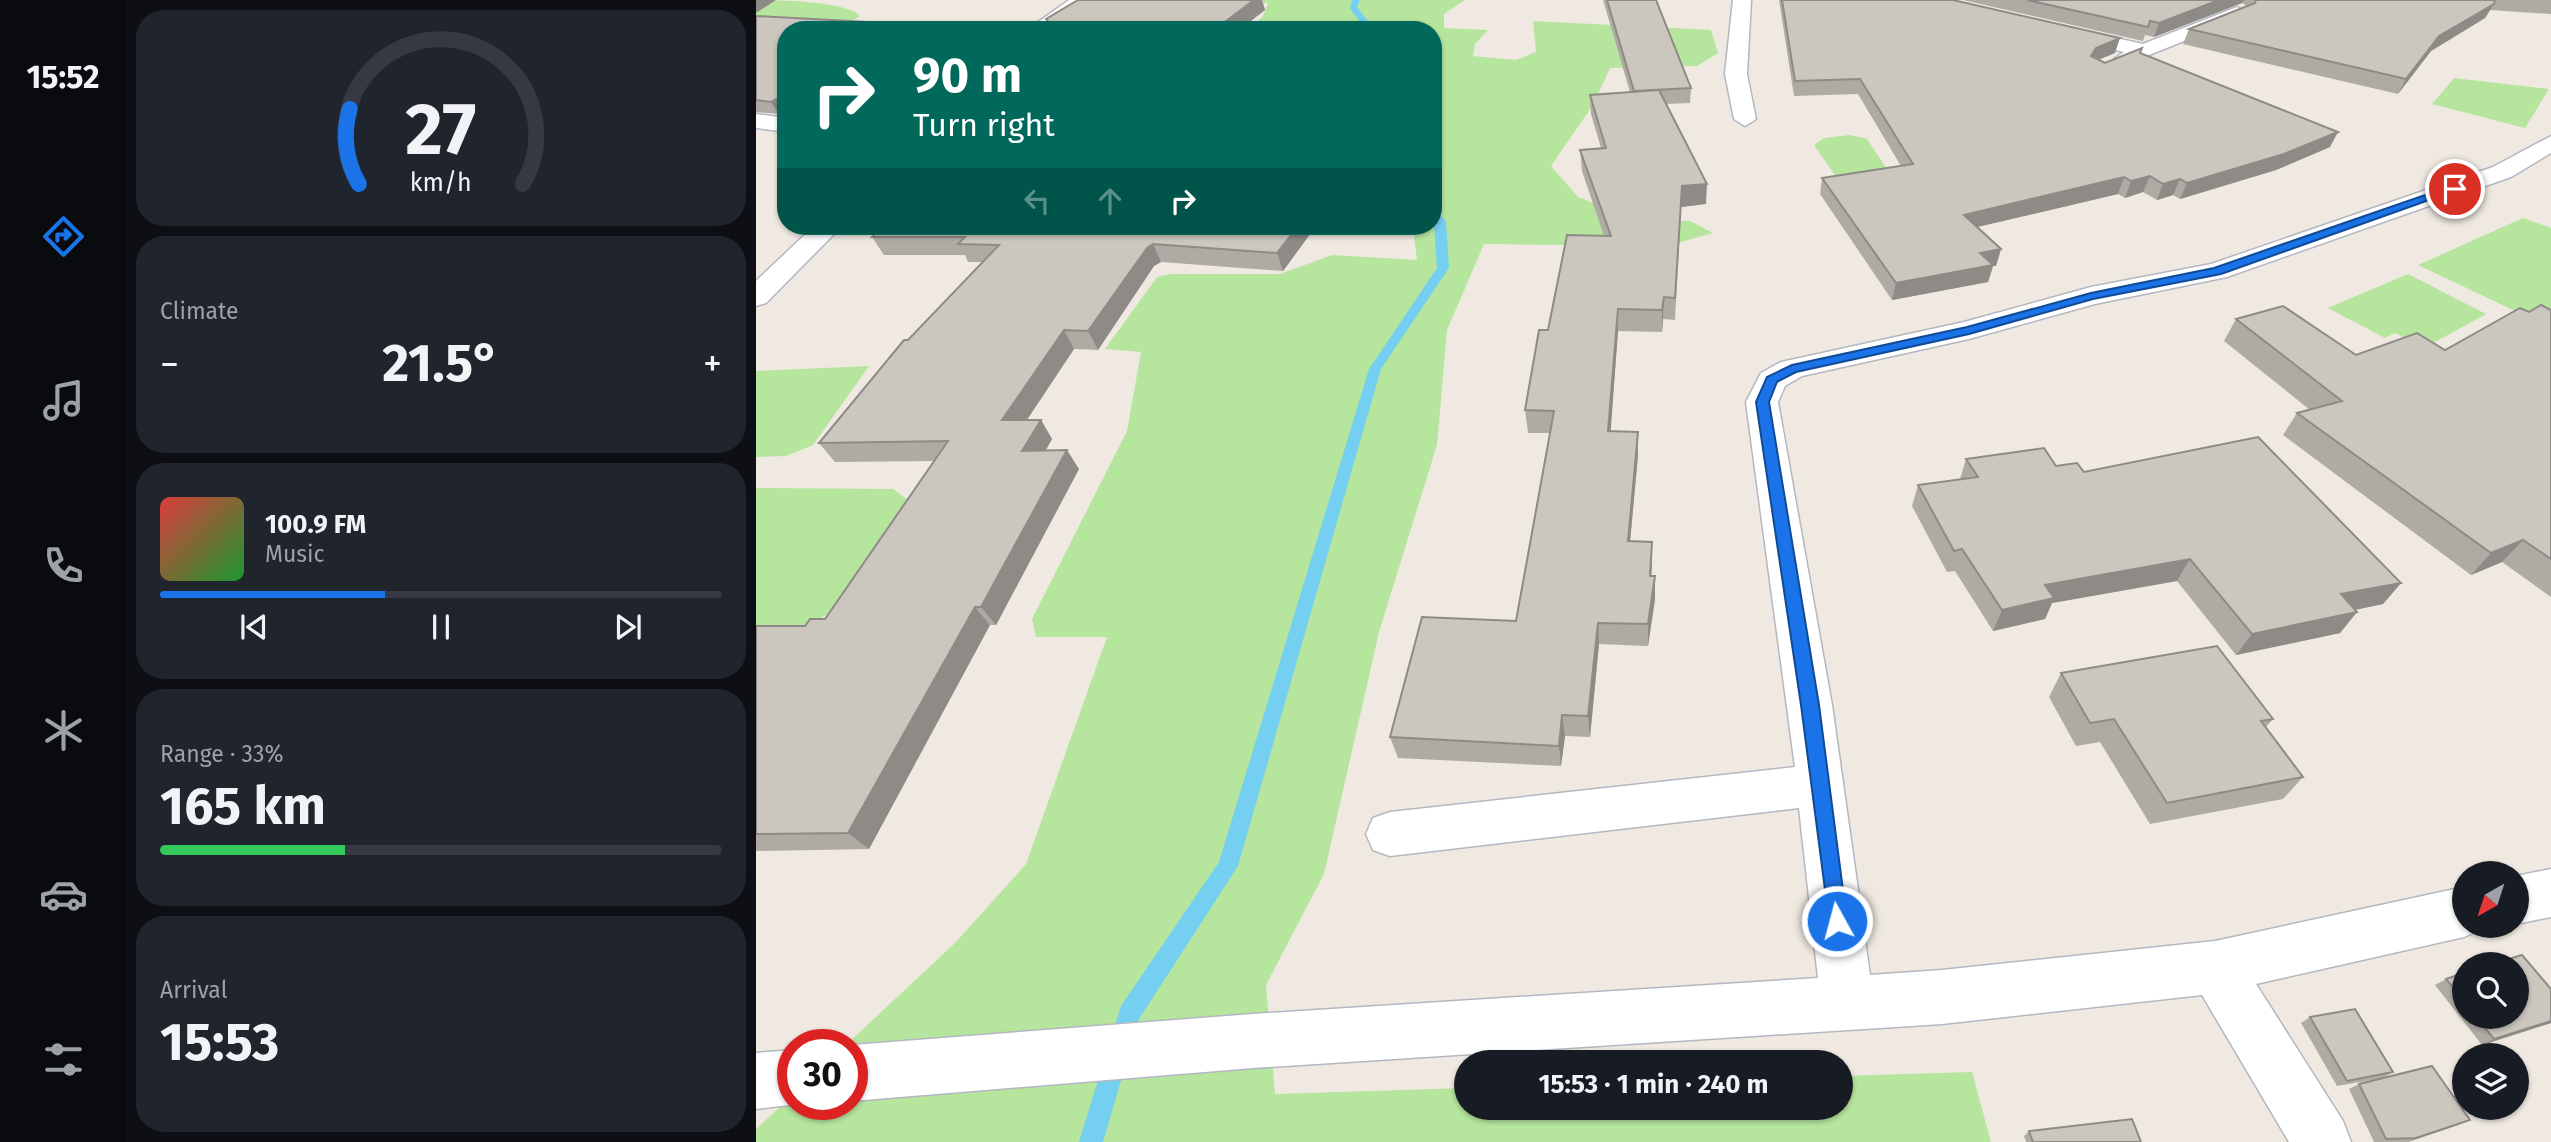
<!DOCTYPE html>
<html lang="en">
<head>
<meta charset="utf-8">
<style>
  :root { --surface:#171b24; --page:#20242c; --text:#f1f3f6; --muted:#9ea1a6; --line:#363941; --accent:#1a73e8 }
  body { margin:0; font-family:"Fira Sans",sans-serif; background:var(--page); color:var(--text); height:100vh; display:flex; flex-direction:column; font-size:26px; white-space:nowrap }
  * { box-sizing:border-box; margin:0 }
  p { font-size:23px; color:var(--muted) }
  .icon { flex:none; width:38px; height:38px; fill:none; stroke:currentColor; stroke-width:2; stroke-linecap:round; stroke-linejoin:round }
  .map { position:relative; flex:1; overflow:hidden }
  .sheet { display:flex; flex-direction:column; gap:10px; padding:10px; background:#0d0f14; width:630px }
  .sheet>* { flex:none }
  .banner { position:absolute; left:21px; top:21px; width:665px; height:214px; border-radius:28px; box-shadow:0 2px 5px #0004; background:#00695c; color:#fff; overflow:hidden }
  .needle { width:46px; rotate:219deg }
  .buttons { position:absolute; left:1696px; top:861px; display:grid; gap:14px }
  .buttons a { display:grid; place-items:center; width:77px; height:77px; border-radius:50%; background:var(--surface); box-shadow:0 2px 5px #0004; font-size:35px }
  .speed { position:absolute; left:21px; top:1029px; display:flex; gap:14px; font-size:35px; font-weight:700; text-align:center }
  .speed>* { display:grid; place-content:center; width:91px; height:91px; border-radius:50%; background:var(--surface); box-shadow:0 2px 5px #0004; line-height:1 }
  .speed .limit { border:10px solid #d22; background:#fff; color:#111 }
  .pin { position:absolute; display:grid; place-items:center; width:60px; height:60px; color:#fff; margin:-30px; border:4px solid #fff; border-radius:50%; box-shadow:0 2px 7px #0007 }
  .me { position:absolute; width:77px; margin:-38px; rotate:353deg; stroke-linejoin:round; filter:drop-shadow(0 0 5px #0008) }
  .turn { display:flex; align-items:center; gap:24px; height:147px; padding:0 21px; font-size:32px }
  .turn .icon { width:91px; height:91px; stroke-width:2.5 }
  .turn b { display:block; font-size:49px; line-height:60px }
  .lanes { display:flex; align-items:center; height:66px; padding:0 21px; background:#0003; justify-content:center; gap:35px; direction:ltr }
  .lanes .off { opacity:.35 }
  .big { font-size:52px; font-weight:700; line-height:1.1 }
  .sheet .card { flex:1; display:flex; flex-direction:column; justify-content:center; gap:10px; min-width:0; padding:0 24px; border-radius:28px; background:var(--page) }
  .sheet .dial { align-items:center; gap:0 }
  .dial svg { height:182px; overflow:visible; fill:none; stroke:var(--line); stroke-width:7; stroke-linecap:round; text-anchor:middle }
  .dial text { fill:var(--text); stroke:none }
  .song { display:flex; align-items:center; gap:21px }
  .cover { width:84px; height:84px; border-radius:10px; background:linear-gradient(135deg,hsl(0 70% 55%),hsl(130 70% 35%)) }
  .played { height:7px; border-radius:4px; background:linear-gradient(90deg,var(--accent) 40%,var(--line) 40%) }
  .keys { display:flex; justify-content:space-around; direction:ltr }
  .heat { display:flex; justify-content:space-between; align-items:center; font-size:38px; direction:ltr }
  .charge { height:10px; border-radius:5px; background:linear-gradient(90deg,#34c759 33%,var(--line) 0) }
  .trip { position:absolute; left:698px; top:1050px; width:399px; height:70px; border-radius:35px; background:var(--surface); box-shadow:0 2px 5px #0004; font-weight:700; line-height:70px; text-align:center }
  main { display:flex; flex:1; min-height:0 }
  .menu { display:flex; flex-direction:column; width:126px; justify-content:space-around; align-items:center; background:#090b0e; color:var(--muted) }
  .menu .icon { width:49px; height:49px }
  .menu .on { color:var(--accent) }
  .menu b { font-size:32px; color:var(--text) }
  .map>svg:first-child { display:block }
  .green { fill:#b6e59e }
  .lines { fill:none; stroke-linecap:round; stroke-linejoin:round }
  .stream { fill:#75cff0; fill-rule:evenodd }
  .street-casing { stroke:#b4b7c1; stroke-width:3 }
  .street { fill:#fff; fill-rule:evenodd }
  .wall { fill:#afaba4 }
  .shaded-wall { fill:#8e8b86 }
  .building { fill:#cbc7bf; stroke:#8e8b86; stroke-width:2 }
  .route { fill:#1a73e8; stroke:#114b97; stroke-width:2 }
</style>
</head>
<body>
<main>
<nav class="menu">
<b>15:52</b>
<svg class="icon on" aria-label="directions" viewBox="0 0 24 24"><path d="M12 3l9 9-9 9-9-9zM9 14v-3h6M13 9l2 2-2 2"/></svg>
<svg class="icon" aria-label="music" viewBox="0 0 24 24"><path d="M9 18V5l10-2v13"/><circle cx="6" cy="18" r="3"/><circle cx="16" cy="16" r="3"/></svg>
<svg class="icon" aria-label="phone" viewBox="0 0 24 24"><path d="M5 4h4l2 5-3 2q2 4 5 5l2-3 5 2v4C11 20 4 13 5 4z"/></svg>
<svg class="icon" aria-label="climate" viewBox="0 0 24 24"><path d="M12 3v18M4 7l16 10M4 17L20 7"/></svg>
<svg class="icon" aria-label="car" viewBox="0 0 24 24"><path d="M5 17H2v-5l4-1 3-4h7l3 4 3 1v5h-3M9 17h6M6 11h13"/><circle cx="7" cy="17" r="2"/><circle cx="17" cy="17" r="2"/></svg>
<svg class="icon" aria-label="filters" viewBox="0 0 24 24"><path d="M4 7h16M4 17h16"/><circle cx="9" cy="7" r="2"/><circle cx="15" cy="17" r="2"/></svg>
</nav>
<section class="sheet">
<div class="card dial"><svg viewBox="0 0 100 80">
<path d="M14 69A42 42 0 1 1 86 69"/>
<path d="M14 69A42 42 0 0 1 10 36" stroke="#1a73e8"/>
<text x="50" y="56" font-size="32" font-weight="700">27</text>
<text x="50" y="72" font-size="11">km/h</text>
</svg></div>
<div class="card"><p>Climate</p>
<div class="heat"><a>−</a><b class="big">21.5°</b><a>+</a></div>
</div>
<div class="card">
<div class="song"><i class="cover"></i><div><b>100.9 FM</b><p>Music</p></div></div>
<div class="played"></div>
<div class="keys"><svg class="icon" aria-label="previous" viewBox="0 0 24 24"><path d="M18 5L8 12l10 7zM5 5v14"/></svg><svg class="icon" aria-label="pause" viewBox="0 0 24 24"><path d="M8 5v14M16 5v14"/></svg><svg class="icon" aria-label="next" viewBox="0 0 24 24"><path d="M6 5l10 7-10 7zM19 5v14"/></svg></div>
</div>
<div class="card"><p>Range · 33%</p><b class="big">165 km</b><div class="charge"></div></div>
<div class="card"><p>Arrival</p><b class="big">15:53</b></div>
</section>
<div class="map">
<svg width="1795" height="1142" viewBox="0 0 1795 1142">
  <rect width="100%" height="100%" fill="#efe9e1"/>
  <g class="green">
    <path d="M 0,0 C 21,0 90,1 104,16 L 85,28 L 0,25 Z"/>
    <path d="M 449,0 L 709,0 L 688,14 L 688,28 L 732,30 L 719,44 L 717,56 L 760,60 L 780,52 L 777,21 L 955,30 L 962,53 L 941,66 L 854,68 L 837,105 L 795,166 L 822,197 L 885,221 L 934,221 L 957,233 L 910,246 L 728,244 L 691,330 L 681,445 L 623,632 L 568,874 L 510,985 L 519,1094 L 710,1088 L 710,1108 L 1085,1108 L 1085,1076 L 1216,1072 L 1235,1142 L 0,1142 L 0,1129 L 37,1095 L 37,1104 L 96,1104 L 96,1045 L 90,1045 L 200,942 L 270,864 L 351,637 L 280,637 L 276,619 L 371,431 L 385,352 L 349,349 L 401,277 L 415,274 L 524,274 L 576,255 L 661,260 L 657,226 L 677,226 L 677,30 L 493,30 L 507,16 L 512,3 Z"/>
    <path d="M 1698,78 L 1793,89 L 1769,128 L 1676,104 Z"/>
    <path d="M 1094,135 L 1111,139 L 1131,169 L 1081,178 L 1058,145 L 1068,138 Z"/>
    <path d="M 1767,218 L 1795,228 L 1795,328 L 1662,265 Z"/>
    <path d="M 1652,274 L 1730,314 L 1668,348 L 1639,333 L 1629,338 L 1572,308 Z"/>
    <path d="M 113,366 L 57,445 L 30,456 L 0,457 L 0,371 Z"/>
    <path d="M 0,488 L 137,489 L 158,504 L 89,605 L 39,631 L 0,632 Z"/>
  </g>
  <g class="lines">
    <g class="stream">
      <path d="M 596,0 L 604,0 L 601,7 L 619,30 L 611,30 L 594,9 Z"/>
      <path d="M 677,209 L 690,221 L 693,268 L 625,369 L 482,866 L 383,1019 L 347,1142 L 323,1142 L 365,1006 L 463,862 L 613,369 L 681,268 Z"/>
    </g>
    <g class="street-casing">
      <g id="street">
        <path d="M 313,0 L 335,0 L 294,30 L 271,30 Z"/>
        <path d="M 977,0 L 995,0 L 991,74 L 1000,119 L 989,126 L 978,119 L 969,74 Z"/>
        <path d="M 1481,7 L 1490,13 L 1488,17 L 1368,65 L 1358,59 L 1368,52 L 1303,37 L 1300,33 L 1310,27 L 1387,44 Z"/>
        <path d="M 0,114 L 30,118 L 30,132 L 0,128 Z"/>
        <path d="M 1795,136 L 1795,153 L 1755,177 L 1471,277 L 1339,304 L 1213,339 L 1046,376 L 1029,386 L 1022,402 L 1076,705 L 1114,975 L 1186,970 L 1459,941 L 1708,887 L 1708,926 L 1727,926 L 1726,929 L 1708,937 L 1500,984 L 1587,1121 L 1595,1142 L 1533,1142 L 1446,995 L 1186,1024 L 497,1068 L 96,1101 L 96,1045 L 497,1014 L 1062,978 L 1043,808 L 634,856 L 617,850 L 610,834 L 617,818 L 634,812 L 1039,767 L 990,402 L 1005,373 L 1025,362 L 1208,322 L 1335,287 L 1455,264 L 1737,167 Z"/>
        <path d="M 58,226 L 86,226 L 10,303 L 0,306 L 0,281 Z"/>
        <path d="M 1795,869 L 1795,917 L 1760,924 L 1760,876 Z"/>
        <path d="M 37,1050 L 37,1104 L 42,1104 L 0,1109 L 0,1053 Z"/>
      </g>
    </g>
    <use href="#street" class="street"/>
  </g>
  <g class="wall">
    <path d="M 322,0 L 506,0 L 509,10 L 483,30 L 294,30 L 290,19 Z"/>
    <path d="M 847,0 L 900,0 L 935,88 L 934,103 L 910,104 L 950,204 L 925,207 L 919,320 L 907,319 L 906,332 L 862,331 L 854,431 L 882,432 L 882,455 L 874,541 L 896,542 L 895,576 L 899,576 L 899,599 L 892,646 L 843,644 L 834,737 L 809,736 L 805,766 L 642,758 L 634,737 L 760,621 L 794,433 L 772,433 L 769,410 L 792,330 L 848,236 L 826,171 L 824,150 L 845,148 L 835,114 L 834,95 L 874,92 Z"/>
    <path d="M 1023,0 L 1197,0 L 1359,53 L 1343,59 L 1349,63 L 1384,53 L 1574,147 L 1520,170 L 1424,199 L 1417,195 L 1401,200 L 1387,192 L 1369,198 L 1362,194 L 1221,227 L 1245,249 L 1240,266 L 1237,266 L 1232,282 L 1136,300 L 1064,194 L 1066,178 L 1145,166 L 1102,94 L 1038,96 Z"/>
    <path d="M 1207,0 L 1795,0 L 1795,14 L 1734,10 L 1729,18 L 1675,51 L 1642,94 L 1427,44 L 1433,29 L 1491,6 L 1486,3 L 1398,37 L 1389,35 L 1387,41 Z"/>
    <path d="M 0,16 L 30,30 L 23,114 L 0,112 Z"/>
    <path d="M 128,226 L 560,226 L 527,271 L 405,262 L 398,266 L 342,350 L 318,349 L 271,420 L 285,420 L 296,439 L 290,450 L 323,469 L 240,625 L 234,625 L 113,849 L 0,851 L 0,626 L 49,626 L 69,619 L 178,461 L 79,462 L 63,443 L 152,340 L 227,262 L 212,262 L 209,255 L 128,255 L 116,237 Z"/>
    <path d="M 1795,310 L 1795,597 L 1746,562 L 1715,575 L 1527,435 L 1541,413 L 1554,410 L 1468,341 L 1480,319 L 1600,355 L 1689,350 L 1773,312 Z"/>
    <path d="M 1210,459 L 1300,466 L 1328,472 L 1645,583 L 1627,604 L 1599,610 L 1601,612 L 1584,633 L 1480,655 L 1421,581 L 1296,603 L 1289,619 L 1237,631 L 1199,571 L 1191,572 L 1156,506 L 1162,485 L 1204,479 Z"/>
    <path d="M 1305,673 L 1517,719 L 1510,727 L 1547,777 L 1527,799 L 1394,824 L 1344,742 L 1320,746 L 1293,697 Z"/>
    <path d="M 1708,973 L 1708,1017 L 1760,1017 L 1795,1023 L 1726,1045 L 1679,985 L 1690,979 Z"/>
    <path d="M 1554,1017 L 1637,1072 L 1627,1078 L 1581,1086 L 1545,1023 Z"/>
    <path d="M 1603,1084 L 1702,1125 L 1652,1142 L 1618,1142 L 1593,1089 Z"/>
    <path d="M 1273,1131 L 1385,1142 L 1270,1142 L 1268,1136 Z"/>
  </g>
  <g class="shaded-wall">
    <path d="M 0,0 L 20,0 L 0,13 Z"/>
    <path d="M 498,0 L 506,0 L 509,10 L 483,30 L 458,30 Z"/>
    <path d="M 1463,0 L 1488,0 L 1486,3 L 1398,37 L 1403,23 Z"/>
    <path d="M 1738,4 L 1729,18 L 1675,51 L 1642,94 L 1650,79 L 1683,36 Z"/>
    <path d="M 1364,38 L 1359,53 L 1335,63 L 1335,56 L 1340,48 Z"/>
    <path d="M 30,94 L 30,111 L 23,114 L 15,102 Z"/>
    <path d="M 1582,132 L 1574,147 L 1520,170 L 1424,199 L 1431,183 Z"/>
    <path d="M 1394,176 L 1387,192 L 1369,198 L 1375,181 Z"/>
    <path d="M 1368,177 L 1362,194 L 1204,231 L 1208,215 Z"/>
    <path d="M 1424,179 L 1417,195 L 1401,200 L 1407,184 Z"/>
    <path d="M 951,184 L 950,204 L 925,207 L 919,320 L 926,186 Z"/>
    <path d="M 542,226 L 560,226 L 527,271 L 521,253 Z"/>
    <path d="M 397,244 L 405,262 L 398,266 L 342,350 L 332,331 L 391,248 Z"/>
    <path d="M 1245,249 L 1240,266 L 1237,266 L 1232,282 L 1136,300 L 1140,283 L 1224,253 Z"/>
    <path d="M 908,297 L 907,319 L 906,332 L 906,310 Z"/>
    <path d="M 862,309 L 862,331 L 853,454 L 852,431 Z"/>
    <path d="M 308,330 L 318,349 L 258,439 L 246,420 Z"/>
    <path d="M 285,420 L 296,439 L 278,470 L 266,451 Z"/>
    <path d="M 882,432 L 882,455 L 872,564 L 872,541 Z"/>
    <path d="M 311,450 L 323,469 L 240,625 L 225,607 Z"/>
    <path d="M 1767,540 L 1746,562 L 1715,575 L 1735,553 Z"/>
    <path d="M 896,542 L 896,564 L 894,598 L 894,576 Z"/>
    <path d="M 1434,559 L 1421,581 L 1296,603 L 1289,619 L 1237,631 L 1246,610 L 1289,585 Z"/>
    <path d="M 899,576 L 899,599 L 892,646 L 892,624 Z"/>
    <path d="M 1645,583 L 1627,604 L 1568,616 L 1585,594 Z"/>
    <path d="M 219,607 L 234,625 L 113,849 L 92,833 Z"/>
    <path d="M 1601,612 L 1584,633 L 1480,655 L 1496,634 Z"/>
    <path d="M 842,623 L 843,644 L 834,737 L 832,716 Z"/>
    <path d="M 806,715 L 809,736 L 805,766 L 803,746 Z"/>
    <path d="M 1795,1021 L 1795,1023 L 1726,1045 L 1738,1039 Z"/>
    <path d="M 1714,1120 L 1702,1125 L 1651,1142 L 1660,1138 Z"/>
  </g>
  <g class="building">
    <path d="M 322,0 L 498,0 L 458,30 L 299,30 L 290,19 Z"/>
    <path d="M 851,0 L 900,0 L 935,88 L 878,91 Z"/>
    <path d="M 1026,0 L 1197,0 L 1364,38 L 1340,48 L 1335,56 L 1349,63 L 1386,48 L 1384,53 L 1582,132 L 1528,154 L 1431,183 L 1424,179 L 1407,184 L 1394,176 L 1375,181 L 1368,177 L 1208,215 L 1245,249 L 1224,253 L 1237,265 L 1140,283 L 1066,178 L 1157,164 L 1104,79 L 1039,81 Z"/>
    <path d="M 1271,0 L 1463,0 L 1403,23 L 1394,21 L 1392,27 Z"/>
    <path d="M 1500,0 L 1739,0 L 1738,4 L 1683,36 L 1650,79 L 1433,29 L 1499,3 Z"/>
    <path d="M 0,16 L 224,28 L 221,30 L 30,30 L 30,94 L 15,102 L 0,100 Z"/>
    <path d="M 903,90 L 951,184 L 926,186 L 919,298 L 908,297 L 906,310 L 862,309 L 852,431 L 882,432 L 872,541 L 896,542 L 894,576 L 899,576 L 892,624 L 842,623 L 832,716 L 806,715 L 803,746 L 634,737 L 666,617 L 760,621 L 798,411 L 769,410 L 783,330 L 792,330 L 811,235 L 855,236 L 824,150 L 850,148 L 834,95 Z"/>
    <path d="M 128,226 L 542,226 L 521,253 L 397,244 L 391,248 L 332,331 L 308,330 L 246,420 L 285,420 L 266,451 L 311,450 L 225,607 L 219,607 L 92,833 L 0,834 L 0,626 L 49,626 L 54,619 L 69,619 L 192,441 L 63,443 L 148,340 L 152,340 L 243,245 L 202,244 L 209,237 L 116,237 Z"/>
    <path d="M 1785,305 L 1795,310 L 1795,559 L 1767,540 L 1735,553 L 1541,413 L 1586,401 L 1480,319 L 1527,306 L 1600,355 L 1661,333 L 1689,350 L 1764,308 L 1773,312 Z"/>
    <path d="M 1502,437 L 1645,583 L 1585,594 L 1601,612 L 1496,634 L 1434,559 L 1289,585 L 1298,598 L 1246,610 L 1206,549 L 1198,551 L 1162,485 L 1222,477 L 1210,459 L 1288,448 L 1300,466 L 1321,463 L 1328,472 Z"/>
    <path d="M 1461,646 L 1517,719 L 1505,721 L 1547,777 L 1411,803 L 1358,719 L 1334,723 L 1305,673 Z"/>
    <path d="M 1766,955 L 1795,989 L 1795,1021 L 1738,1039 L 1720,1017 L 1760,1017 L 1760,964 L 1736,964 Z"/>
    <path d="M 1708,973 L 1708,1001 L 1690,979 Z"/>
    <path d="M 1599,1009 L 1637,1072 L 1591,1081 L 1554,1017 Z"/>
    <path d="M 1676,1066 L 1714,1120 L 1660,1138 L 1630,1139 L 1603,1084 Z"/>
    <path d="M 1376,1119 L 1385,1142 L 1277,1142 L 1273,1131 Z"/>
  </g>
  <path class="route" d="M 1695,186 L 1704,189 L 1465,274 L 1337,299 L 1213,334 L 1040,372 L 1021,382 L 1013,402 L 1063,705 L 1091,921 L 1088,928 L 1081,931 L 1074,928 L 1045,705 L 1000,402 L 1011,377 L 1036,365 L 1211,327 L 1335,293 L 1458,268 Z"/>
</svg>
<div class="buttons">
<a><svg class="needle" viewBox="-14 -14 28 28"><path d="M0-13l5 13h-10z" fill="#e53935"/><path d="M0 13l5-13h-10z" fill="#9ea1a6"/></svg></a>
<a><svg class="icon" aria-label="search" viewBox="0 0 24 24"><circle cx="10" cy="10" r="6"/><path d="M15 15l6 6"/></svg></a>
<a><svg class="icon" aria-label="layers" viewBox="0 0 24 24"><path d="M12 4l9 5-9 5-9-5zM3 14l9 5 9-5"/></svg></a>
</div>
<div class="speed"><div class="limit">30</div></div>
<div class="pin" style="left:1699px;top:189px;background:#d93025"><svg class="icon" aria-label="arrive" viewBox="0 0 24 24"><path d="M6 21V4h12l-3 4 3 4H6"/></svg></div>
<svg class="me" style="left:1081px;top:921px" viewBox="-20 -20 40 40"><circle r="17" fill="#1a73e8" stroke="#fff" stroke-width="3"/><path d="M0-11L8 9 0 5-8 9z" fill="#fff"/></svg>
<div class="trip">15:53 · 1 min · 240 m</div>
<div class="banner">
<div class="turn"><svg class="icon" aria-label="right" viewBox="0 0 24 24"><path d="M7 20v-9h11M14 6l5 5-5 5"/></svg><div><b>90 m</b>Turn right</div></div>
<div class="lanes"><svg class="icon off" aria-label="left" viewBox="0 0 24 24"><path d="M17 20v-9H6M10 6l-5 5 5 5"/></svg><svg class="icon off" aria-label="ahead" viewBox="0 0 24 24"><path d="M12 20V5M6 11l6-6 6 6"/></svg><svg class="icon" aria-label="right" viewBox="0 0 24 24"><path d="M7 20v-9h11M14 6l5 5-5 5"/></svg></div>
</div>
</div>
</main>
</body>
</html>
